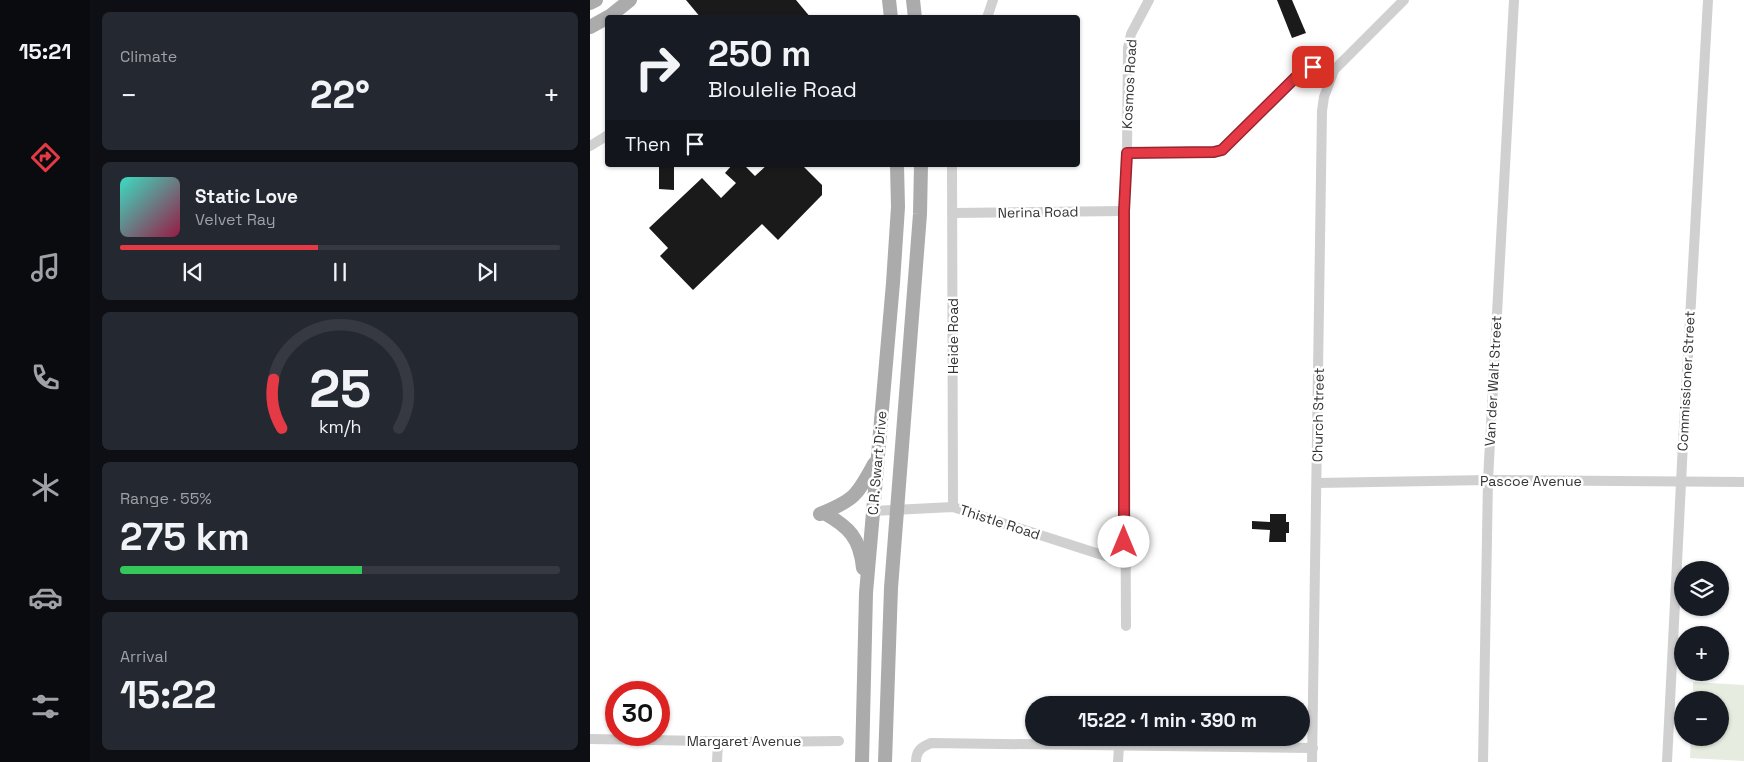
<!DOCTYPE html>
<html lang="en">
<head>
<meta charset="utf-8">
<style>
  :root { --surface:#171b24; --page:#242831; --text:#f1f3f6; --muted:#9ea1a6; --line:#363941; --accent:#e63946 }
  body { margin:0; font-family:"Space Grotesk",sans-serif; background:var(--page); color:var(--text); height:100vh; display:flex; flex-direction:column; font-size:19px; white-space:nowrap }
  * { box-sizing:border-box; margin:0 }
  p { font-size:16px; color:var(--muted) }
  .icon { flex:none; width:28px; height:28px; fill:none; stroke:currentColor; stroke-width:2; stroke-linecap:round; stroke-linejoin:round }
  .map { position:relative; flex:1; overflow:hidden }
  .side { display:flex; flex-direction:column; gap:12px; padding:12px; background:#0d0f14; width:500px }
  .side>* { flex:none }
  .hud { position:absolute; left:15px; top:15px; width:475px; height:152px; border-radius:5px; box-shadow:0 1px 4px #0004; background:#171b24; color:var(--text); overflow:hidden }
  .controls { position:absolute; left:1084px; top:561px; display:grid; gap:10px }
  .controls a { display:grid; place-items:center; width:55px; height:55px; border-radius:50%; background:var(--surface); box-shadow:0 1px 4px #0004; font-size:25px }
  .speed { position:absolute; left:15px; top:681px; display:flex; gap:10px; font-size:25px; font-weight:700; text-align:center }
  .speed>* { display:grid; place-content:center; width:65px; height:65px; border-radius:50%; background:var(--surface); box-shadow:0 1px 4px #0004; line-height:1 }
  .speed .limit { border:8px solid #d22; background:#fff; color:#111 }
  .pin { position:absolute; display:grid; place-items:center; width:42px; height:42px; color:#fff; margin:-21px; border-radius:10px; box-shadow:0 2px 8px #0006 }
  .me { position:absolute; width:55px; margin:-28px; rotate:0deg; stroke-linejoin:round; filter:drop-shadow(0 0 4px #0008) }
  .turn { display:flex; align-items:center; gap:18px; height:105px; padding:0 20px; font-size:22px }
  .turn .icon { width:65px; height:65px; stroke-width:2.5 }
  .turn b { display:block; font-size:35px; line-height:42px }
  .then { display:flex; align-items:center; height:48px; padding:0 20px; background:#0003; gap:10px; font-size:19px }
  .big { font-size:38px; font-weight:700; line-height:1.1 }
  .side .card { flex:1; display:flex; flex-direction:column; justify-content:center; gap:8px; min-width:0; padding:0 18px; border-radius:8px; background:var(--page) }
  .side .dial { align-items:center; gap:0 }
  .dial svg { height:130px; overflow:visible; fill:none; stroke:var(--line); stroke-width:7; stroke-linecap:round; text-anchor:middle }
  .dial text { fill:var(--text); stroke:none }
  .song { display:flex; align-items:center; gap:15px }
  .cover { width:60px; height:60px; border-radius:8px; background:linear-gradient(135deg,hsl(170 70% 55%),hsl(340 70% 35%)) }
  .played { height:5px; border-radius:2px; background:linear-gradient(90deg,var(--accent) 45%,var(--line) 45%) }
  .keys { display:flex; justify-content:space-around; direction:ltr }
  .heat { display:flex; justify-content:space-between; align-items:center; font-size:28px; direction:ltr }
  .charge { height:8px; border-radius:4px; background:linear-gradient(90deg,#34c759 55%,var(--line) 0) }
  .trip { position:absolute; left:435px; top:696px; width:285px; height:50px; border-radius:25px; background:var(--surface); box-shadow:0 1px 4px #0004; font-weight:700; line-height:50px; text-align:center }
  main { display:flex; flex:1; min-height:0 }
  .menu { display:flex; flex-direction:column; width:90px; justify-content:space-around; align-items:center; background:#090b0e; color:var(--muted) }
  .menu .icon { width:35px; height:35px }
  .menu .current { color:var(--accent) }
  .menu b { font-size:22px; color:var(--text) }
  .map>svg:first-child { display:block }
  .green { fill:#e6ecdf }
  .building { fill:#1a1a1a }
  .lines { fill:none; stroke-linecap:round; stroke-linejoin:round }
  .minor { stroke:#d0d0d0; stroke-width:10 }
  .major { stroke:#ababab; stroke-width:14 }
  .route-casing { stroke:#96252e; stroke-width:12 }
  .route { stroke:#e63946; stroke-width:9 }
  .labels { text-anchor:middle; stroke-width:5; stroke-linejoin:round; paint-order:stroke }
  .street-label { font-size:14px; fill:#333; stroke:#fff }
</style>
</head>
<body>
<main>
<nav class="menu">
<b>15:21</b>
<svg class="icon current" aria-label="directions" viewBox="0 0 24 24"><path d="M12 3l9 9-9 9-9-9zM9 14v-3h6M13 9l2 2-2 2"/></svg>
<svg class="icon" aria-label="music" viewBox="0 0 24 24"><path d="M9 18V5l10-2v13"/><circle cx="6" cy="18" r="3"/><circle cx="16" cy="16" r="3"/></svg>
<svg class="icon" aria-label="phone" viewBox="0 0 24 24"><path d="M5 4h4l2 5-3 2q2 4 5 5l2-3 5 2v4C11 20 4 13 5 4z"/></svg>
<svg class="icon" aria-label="climate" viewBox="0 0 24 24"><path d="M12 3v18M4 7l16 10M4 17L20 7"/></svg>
<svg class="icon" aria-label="car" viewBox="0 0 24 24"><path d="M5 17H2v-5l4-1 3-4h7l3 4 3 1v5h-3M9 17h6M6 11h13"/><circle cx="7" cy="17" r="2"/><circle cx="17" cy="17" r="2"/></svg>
<svg class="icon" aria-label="filters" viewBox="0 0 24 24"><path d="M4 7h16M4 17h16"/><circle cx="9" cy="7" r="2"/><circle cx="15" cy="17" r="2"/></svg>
</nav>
<section class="side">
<div class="card"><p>Climate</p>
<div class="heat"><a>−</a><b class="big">22°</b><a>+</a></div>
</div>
<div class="card">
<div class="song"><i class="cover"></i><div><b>Static Love</b><p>Velvet Ray</p></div></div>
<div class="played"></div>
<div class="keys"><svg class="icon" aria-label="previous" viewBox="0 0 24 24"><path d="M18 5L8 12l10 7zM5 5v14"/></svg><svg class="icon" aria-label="pause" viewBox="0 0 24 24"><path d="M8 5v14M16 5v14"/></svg><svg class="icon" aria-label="next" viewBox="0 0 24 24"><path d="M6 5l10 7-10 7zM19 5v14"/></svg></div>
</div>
<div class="card dial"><svg viewBox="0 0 100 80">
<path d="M14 69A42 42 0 1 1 86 69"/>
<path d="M14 69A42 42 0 0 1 9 39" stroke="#e63946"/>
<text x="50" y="56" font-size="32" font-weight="700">25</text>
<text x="50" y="72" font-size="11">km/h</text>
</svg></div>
<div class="card"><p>Range · 55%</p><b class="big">275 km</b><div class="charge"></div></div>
<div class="card"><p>Arrival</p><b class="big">15:22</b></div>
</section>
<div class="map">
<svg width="1154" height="762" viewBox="0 0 1154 762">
  <rect width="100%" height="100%" fill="#fff"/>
  <path class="green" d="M 1103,682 L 1154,685 L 1154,761 L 1100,758 L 1101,738 L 1130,738 L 1130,700 L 1103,700 Z"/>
  <g class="building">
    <path d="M 96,0 L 206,0 L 221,18 L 111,18 Z"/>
    <path d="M 687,0 L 702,0 L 716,33 L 702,38 Z"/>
    <path d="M 69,165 L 84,165 L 84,190 L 69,189 Z"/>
    <path d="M 142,165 L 154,165 L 165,176 L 177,165 L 212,165 L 232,185 L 232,195 L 188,240 L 172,224 L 103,290 L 70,256 L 78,248 L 59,228 L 112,178 L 131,198 L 146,183 L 135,173 Z"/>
    <path d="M 680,514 L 696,514 L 696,522 L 699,522 L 699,533 L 696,533 L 696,542 L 679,542 L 680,530 L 662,529 L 662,521 L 680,522 Z"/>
  </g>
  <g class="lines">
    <g class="minor">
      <path d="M 397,18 L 403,0"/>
      <path d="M 0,146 L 18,135"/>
      <path d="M 537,153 L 624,152 L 631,150 L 711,72 L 723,67 L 744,70"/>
      <path d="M 362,165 L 363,507"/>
      <path d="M 362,213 L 534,211"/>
      <path d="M 727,483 L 898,480 L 1154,482"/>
      <path d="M 283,511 L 363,507 L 534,562"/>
      <path d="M 536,626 L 534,211 L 537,153 L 538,48 L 541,34 L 559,0"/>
      <path d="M 0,739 L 174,742 L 249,741"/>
      <path d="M 127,762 L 128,741"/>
      <path d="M 326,762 C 326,751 331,747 341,743 L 723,748"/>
      <path d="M 528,762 L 529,746"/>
      <path d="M 722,762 L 732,111 L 734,97 L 744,70 L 814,0"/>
      <path d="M 893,762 L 898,480 L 924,0"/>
      <path d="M 1077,762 L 1093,443 L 1118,0"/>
    </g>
    <g class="major">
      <path d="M 299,0 L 301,18"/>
      <path d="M 323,0 L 325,18"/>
      <path d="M 0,3 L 6,0"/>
      <path d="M 0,27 L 20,16 L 40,0"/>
      <path d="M 234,513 C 259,527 270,538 273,568"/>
      <path d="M 230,514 C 264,500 267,496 284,464"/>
      <path d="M 272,762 L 276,593 L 303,283 L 308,207 L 307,165"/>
      <path d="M 295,762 L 301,588 L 330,214 L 331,165"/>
    </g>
  </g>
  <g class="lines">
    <g class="route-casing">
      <path id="route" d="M 534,542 L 534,211 L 537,153 L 624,152 L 632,150 L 711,72 L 723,67"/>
    </g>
    <use href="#route" class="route"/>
  </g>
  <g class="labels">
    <g class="street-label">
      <text transform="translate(539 84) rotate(-87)" y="5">Kosmos Road</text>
      <text transform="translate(448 212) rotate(-1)" y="5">Nerina Road</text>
      <text transform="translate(363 336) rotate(-90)" y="5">Heide Road</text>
      <text transform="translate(903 381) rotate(-87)" y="5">Van der Walt Street</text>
      <text transform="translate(1096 381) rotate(-87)" y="5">Commissioner Street</text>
      <text transform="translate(728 415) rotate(-89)" y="5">Church Street</text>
      <text transform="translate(287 463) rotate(-85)" y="5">C.R. Swart Drive</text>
      <text x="941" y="486">Pascoe Avenue</text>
      <text transform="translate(410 522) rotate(18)" y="5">Thistle Road</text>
      <text x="154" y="746">Margaret Avenue</text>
    </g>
  </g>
</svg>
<div class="controls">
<a><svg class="icon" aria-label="layers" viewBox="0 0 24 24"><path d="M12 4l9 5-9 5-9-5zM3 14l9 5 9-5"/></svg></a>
<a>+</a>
<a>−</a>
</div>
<div class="speed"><div class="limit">30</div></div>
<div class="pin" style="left:723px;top:67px;background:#d93025"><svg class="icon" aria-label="arrive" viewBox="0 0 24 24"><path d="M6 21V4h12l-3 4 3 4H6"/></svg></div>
<svg class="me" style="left:534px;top:542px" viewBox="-20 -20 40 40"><circle r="19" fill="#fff"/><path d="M0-13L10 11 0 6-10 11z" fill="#e63946"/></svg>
<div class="trip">15:22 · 1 min · 390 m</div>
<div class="hud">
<div class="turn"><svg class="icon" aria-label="right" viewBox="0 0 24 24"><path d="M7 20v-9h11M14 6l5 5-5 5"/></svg><div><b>250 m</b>Bloulelie Road</div></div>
<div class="then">Then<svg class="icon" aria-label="arrive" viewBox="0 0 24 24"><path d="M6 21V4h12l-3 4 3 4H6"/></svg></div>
</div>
</div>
</main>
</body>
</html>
